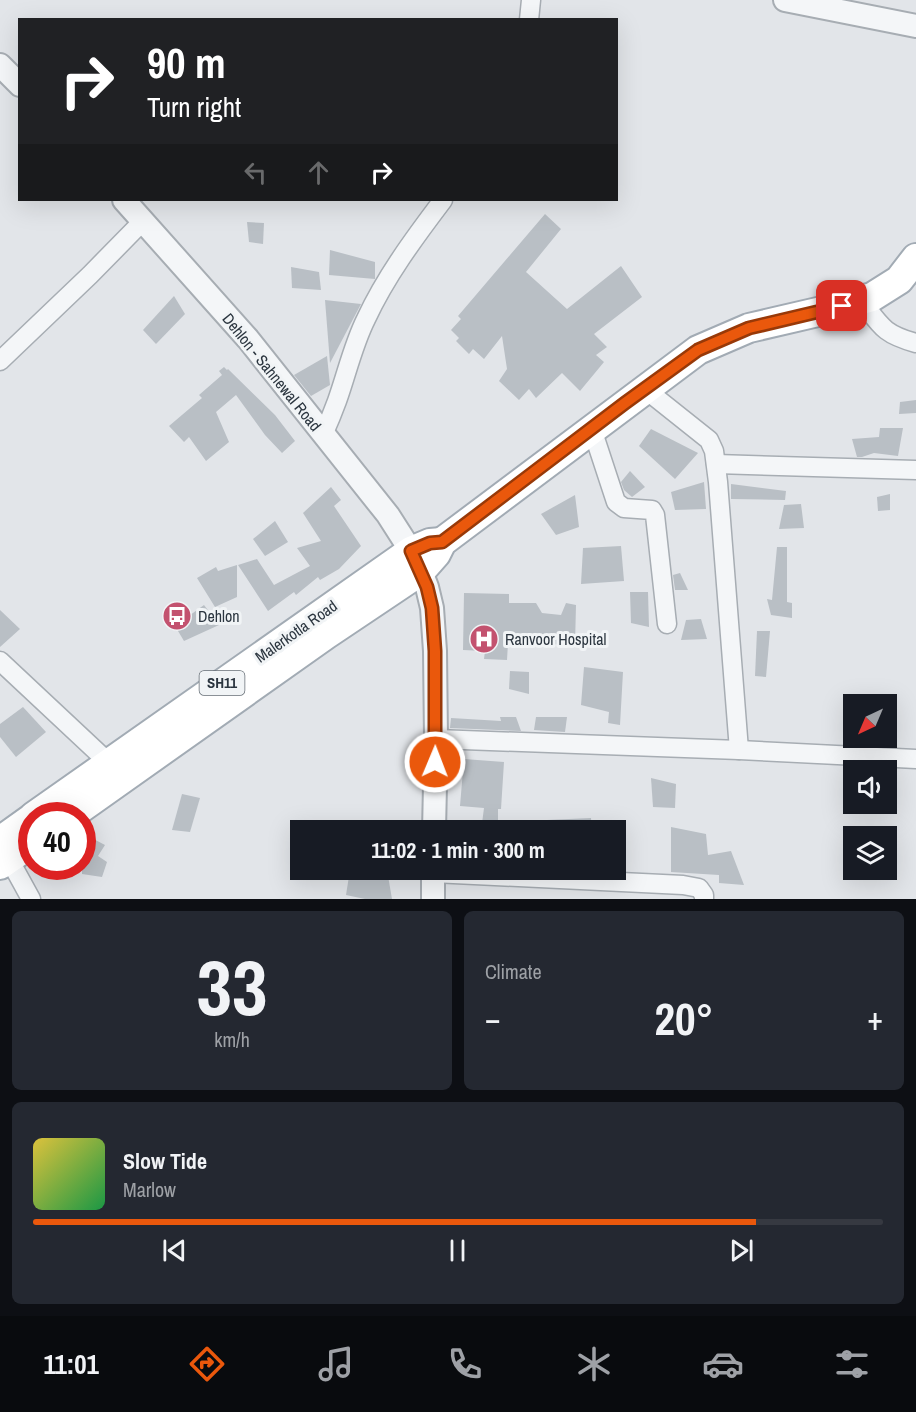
<!DOCTYPE html>
<html lang="en">
<head>
<meta charset="utf-8">
<style>
  :root { --surface:#171b24; --page:#242831; --text:#f1f3f6; --muted:#9ea1a6; --line:#363941; --accent:#ea580c }
  body { margin:0; font-family:"Archivo Narrow",sans-serif; background:var(--page); color:var(--text); height:100vh; display:flex; flex-direction:column; font-size:22px; white-space:nowrap }
  * { box-sizing:border-box; margin:0 }
  p { font-size:20px; color:var(--muted) }
  .icon { flex:none; width:33px; height:33px; fill:none; stroke:currentColor; stroke-width:2; stroke-linecap:round; stroke-linejoin:round }
  .map { position:relative; height:899px; overflow:hidden }
  .sheet { display:flex; flex-direction:column; gap:12px; padding:12px; background:#0d0f14; flex:1 }
  .sheet>* { flex:none }
  .guide { position:absolute; left:18px; top:18px; width:600px; height:183px; border-radius:0px; box-shadow:0 6px 24px #0002; background:#202124; color:#fff; overflow:hidden }
  .needle { width:39px; rotate:224deg }
  .tools { position:absolute; left:843px; top:694px; display:grid; gap:12px }
  .tools a { display:grid; place-items:center; width:54px; height:54px; border-radius:0px; background:var(--surface); box-shadow:0 6px 24px #0002; font-size:30px }
  .speed { position:absolute; left:18px; top:802px; display:flex; gap:12px; font-size:30px; font-weight:700; text-align:center }
  .speed>* { display:grid; place-content:center; width:78px; height:78px; border-radius:50%; background:var(--surface); box-shadow:0 6px 24px #0002; line-height:1 }
  .speed .limit { border:9px solid #d22; background:#fff; color:#111 }
  .pin { position:absolute; display:grid; place-items:center; width:51px; height:51px; color:#fff; margin:-26px; border-radius:12px; box-shadow:0 3px 9px #0006 }
  .me { position:absolute; width:66px; margin:-33px; rotate:1deg; stroke-linejoin:round; filter:drop-shadow(0 0 4px #0008) }
  .turn { display:flex; align-items:center; gap:21px; height:126px; padding:0 30px; font-size:27px }
  .turn .icon { width:78px; height:78px; stroke-width:2.5 }
  .turn b { display:block; font-size:42px; line-height:51px }
  .lanes { display:flex; align-items:center; height:57px; padding:0 30px; background:#0003; justify-content:center; gap:30px; direction:ltr }
  .lanes .off { opacity:.35 }
  .big { font-size:45px; font-weight:700; line-height:1.1 }
  .sheet .widget { flex:1; display:flex; flex-direction:column; justify-content:center; gap:9px; min-width:0; padding:0 21px; border-radius:9px; background:var(--page) }
  .sheet .dial { align-items:center; gap:0 }
  .dial b { font-size:78px; line-height:1 }
  .song { display:flex; align-items:center; gap:18px }
  .cover { width:72px; height:72px; border-radius:9px; background:linear-gradient(135deg,hsl(50 70% 55%),hsl(140 70% 35%)) }
  .played { height:6px; border-radius:3px; background:linear-gradient(90deg,var(--accent) 85%,var(--line) 85%) }
  .keys { display:flex; justify-content:space-around; direction:ltr }
  .heat { display:flex; justify-content:space-between; align-items:center; font-size:33px; direction:ltr }
  .sheet .tiles { flex:1; display:grid; gap:12px; grid-template-columns:1fr 1fr }
  .widget:last-child { grid-column:span 2 }
  .trip { position:absolute; left:290px; top:820px; width:336px; height:60px; border-radius:0px; background:var(--surface); box-shadow:0 6px 24px #0002; font-weight:700; line-height:60px; text-align:center }
  .tabs { display:flex; height:96px; justify-content:space-around; align-items:center; background:#090b0e; color:var(--muted) }
  .tabs .icon { width:42px; height:42px }
  .tabs .selected { color:var(--accent) }
  .tabs b { font-size:27px; color:var(--text) }
  .map>svg:first-child { display:block }
  .building { fill:#b9bfc5 }
  .lines { fill:none; stroke-linecap:round; stroke-linejoin:round }
  .minor-casing { stroke:#a7adb3; stroke-width:21 }
  .tertiary-casing { stroke:#a7adb3; stroke-width:26 }
  .primary-casing { stroke:#a2abb4; stroke-width:32 }
  .minor { stroke:#f4f6f8; stroke-width:18 }
  .tertiary { stroke:#f4f6f8; stroke-width:22 }
  .primary { stroke:#fff; stroke-width:28 }
  .route-casing { stroke:#983908; stroke-width:15 }
  .route { stroke:#ea580c; stroke-width:10 }
  .labels { text-anchor:middle; stroke-width:6; stroke-linejoin:round; paint-order:stroke }
  .shield { fill:#f1f4f6; stroke:#666e76; stroke-width:1.5 }
  .shield-label { font-size:15px; font-weight:bold; fill:#2b353f }
  .street-label { font-size:16px; fill:#2b353f; stroke:#f1f4f6 }
  .poi-label { font-size:16px; fill:#2b353f; stroke:#f1f4f6; text-anchor:start }
</style>
</head>
<body>
<div class="map">
<svg width="916" height="899" viewBox="0 0 916 899">
  <rect width="100%" height="100%" fill="#e2e5e9"/>
  <g class="building">
    <path d="M 545,214 L 561,229 L 526,272 L 567,309 L 621,266 L 642,297 L 594,334 L 607,347 L 596,355 L 604,362 L 580,391 L 562,373 L 536,398 L 529,389 L 519,400 L 499,381 L 507,369 L 502,336 L 484,359 L 473,349 L 469,354 L 456,341 L 459,338 L 451,330 L 461,319 L 458,316 Z"/>
    <path d="M 247,222 L 264,223 L 263,244 L 249,242 Z"/>
    <path d="M 330,250 L 375,262 L 375,279 L 329,275 Z"/>
    <path d="M 291,267 L 319,272 L 321,290 L 292,288 Z"/>
    <path d="M 174,296 L 185,314 L 156,344 L 143,330 Z"/>
    <path d="M 325,300 L 361,304 L 330,363 Z"/>
    <path d="M 327,356 L 330,385 L 311,396 L 294,375 Z"/>
    <path d="M 224,367 L 227,370 L 228,369 L 275,415 L 295,441 L 282,453 L 265,435 L 236,395 L 216,412 L 229,442 L 206,461 L 189,437 L 184,442 L 169,426 L 202,398 L 199,395 L 222,375 L 219,371 Z"/>
    <path d="M 916,400 L 916,413 L 899,414 L 900,402 Z"/>
    <path d="M 880,428 L 903,428 L 898,456 L 874,453 L 862,457 L 857,457 L 852,439 L 879,437 Z"/>
    <path d="M 651,429 L 698,453 L 675,479 L 639,446 Z"/>
    <path d="M 630,471 L 645,487 L 632,497 L 624,490 L 621,482 Z"/>
    <path d="M 704,482 L 706,509 L 675,510 L 671,492 Z"/>
    <path d="M 731,484 L 786,491 L 785,500 L 731,499 Z"/>
    <path d="M 331,487 L 341,500 L 334,506 L 361,546 L 339,569 L 320,580 L 318,577 L 296,595 L 294,592 L 268,611 L 238,565 L 257,559 L 274,585 L 310,566 L 297,548 L 321,541 L 303,513 Z"/>
    <path d="M 890,494 L 890,510 L 878,511 L 877,497 Z"/>
    <path d="M 575,495 L 579,527 L 556,535 L 541,514 Z"/>
    <path d="M 801,504 L 804,528 L 779,529 L 784,505 Z"/>
    <path d="M 275,521 L 288,542 L 265,556 L 253,539 Z"/>
    <path d="M 621,546 L 624,581 L 581,584 L 583,548 Z"/>
    <path d="M 777,547 L 787,547 L 787,602 L 792,603 L 792,618 L 771,615 L 767,599 L 772,600 Z"/>
    <path d="M 237,565 L 237,597 L 215,607 L 197,578 L 216,567 L 218,571 Z"/>
    <path d="M 680,573 L 688,590 L 675,590 L 673,575 Z"/>
    <path d="M 630,592 L 648,592 L 649,627 L 631,623 Z"/>
    <path d="M 464,593 L 509,594 L 509,603 L 536,603 L 542,613 L 561,615 L 566,603 L 576,605 L 575,645 L 508,643 L 507,660 L 484,659 L 485,651 L 463,650 Z"/>
    <path d="M 204,605 L 219,625 L 184,641 L 175,626 Z"/>
    <path d="M 0,610 L 20,629 L 0,647 Z"/>
    <path d="M 701,619 L 707,639 L 681,640 L 686,620 Z"/>
    <path d="M 757,631 L 770,631 L 766,677 L 755,676 Z"/>
    <path d="M 584,667 L 623,672 L 620,725 L 608,723 L 609,712 L 581,705 Z"/>
    <path d="M 510,671 L 529,672 L 529,694 L 509,689 Z"/>
    <path d="M 23,707 L 46,732 L 16,757 L 0,737 L 0,724 Z"/>
    <path d="M 500,717 L 516,717 L 521,731 L 450,728 L 451,718 L 501,721 Z"/>
    <path d="M 536,717 L 567,717 L 565,732 L 534,730 Z"/>
    <path d="M 464,759 L 504,762 L 501,809 L 498,809 L 498,831 L 481,831 L 484,808 L 460,806 Z"/>
    <path d="M 651,778 L 676,784 L 675,808 L 653,807 Z"/>
    <path d="M 182,794 L 200,798 L 190,832 L 172,830 Z"/>
    <path d="M 591,818 L 592,831 L 547,831 L 547,820 Z"/>
    <path d="M 671,827 L 706,834 L 708,855 L 731,851 L 744,885 L 719,883 L 719,875 L 671,872 Z"/>
    <path d="M 82,833 L 105,845 L 98,856 L 107,862 L 102,877 L 82,874 Z"/>
    <path d="M 350,870 L 387,870 L 392,899 L 365,899 L 346,895 Z"/>
  </g>
  <g class="lines">
    <g class="minor-casing">
      <g id="minor">
        <path d="M 529,20 L 531,0"/>
        <path d="M 861,300 C 881,326 883,334 916,343"/>
        <path d="M 0,361 L 90,275 L 143,221"/>
        <path d="M 645,389 L 709,440 L 714,451 L 718,482 L 739,750"/>
        <path d="M 592,429 L 616,502 L 624,508 L 652,510 L 655,515 L 667,624"/>
        <path d="M 323,435 C 328,424 333,412 337,401 C 347,373 353,345 366,319 C 386,276 415,237 443,200"/>
        <path d="M 716,464 L 916,470"/>
        <path d="M 0,661 L 109,763"/>
        <path d="M 436,739 L 739,750 L 916,759"/>
        <path d="M 9,859 L 31,899"/>
        <path d="M 433,873 L 683,885 L 699,888 L 704,895 L 704,899"/>
      </g>
    </g>
    <g class="tertiary-casing">
      <g id="tertiary">
        <path d="M 785,0 L 916,26"/>
        <path d="M 0,65 L 20,85"/>
        <path d="M 124,200 L 248,339 L 388,515 L 411,551 L 421,571 L 427,587 L 432,608 L 435,651 L 436,739 L 434,831"/>
        <path d="M 433,899 L 433,870"/>
      </g>
    </g>
    <g class="primary-casing">
      <g id="primary">
        <path d="M 34,816 L 411,551 L 430,543 L 442,542"/>
        <path d="M 70,816 L 327,634 L 421,571 L 436,554 L 442,542 L 698,350 L 749,328 L 822,311 L 872,297 L 899,280 L 916,258"/>
        <path d="M 0,841 L 32,818"/>
        <path d="M 0,865 L 32,843"/>
      </g>
    </g>
    <use href="#minor" class="minor"/>
    <use href="#tertiary" class="tertiary"/>
    <use href="#primary" class="primary"/>
  </g>
  <g class="lines">
    <g class="route-casing">
      <path id="route" d="M 435,762 L 435,651 L 432,608 L 427,587 L 411,551 L 430,543 L 442,542 L 625,403 L 698,350 L 749,328 L 842,306"/>
    </g>
    <use href="#route" class="route"/>
  </g>
  <defs>
    <g id="bus-disc" transform="scale(1.5)"><circle r="9.5" fill="#c3526f" stroke="#f1f4f6"/><path d="M-5-6H5V4H4V6H2V4H-2V6H-4V4H-5ZM-3.5-4V0h7V-4ZM-3.5 1.2v1.5H-2V1.2ZM2 1.2v1.5H3.5V1.2Z" fill="#fff"/></g>
    <g id="hospital-disc" transform="scale(1.5)"><circle r="9.5" fill="#c3526f" stroke="#f1f4f6"/><path d="M-5-5h3v3.5h4V-5h3V5h-3V1.5h-4V5h-3Z" fill="#fff"/></g>
  </defs>
  <g fill-rule="evenodd">
    <use href="#bus-disc" x="177" y="616"/>
    <use href="#hospital-disc" x="484" y="639"/>
  </g>
  <g class="labels">
    <rect class="shield" x="199.5" y="671" width="45" height="24" rx="4.5"/>
    <g class="shield-label">
      <text x="222" y="688">SH11</text>
    </g>
    <g class="street-label">
      <text transform="translate(272 372) rotate(51)" y="6">Dehlon - Sahnewal Road</text>
      <text transform="translate(296 631) rotate(-35)" y="6">Malerkotla Road</text>
    </g>
    <g class="poi-label">
      <text x="198" y="622">Dehlon</text>
      <text x="505" y="645">Ranvoor Hospital</text>
    </g>
  </g>
</svg>
<div class="tools">
<a><svg class="needle" viewBox="-14 -14 28 28"><path d="M0-13l5 13h-10z" fill="#e53935"/><path d="M0 13l5-13h-10z" fill="#9ea1a6"/></svg></a>
<a><svg class="icon" aria-label="sound" viewBox="0 0 24 24"><path d="M4 9h4l5-4v14l-5-4H4zM17 9q2 3 0 6"/></svg></a>
<a><svg class="icon" aria-label="layers" viewBox="0 0 24 24"><path d="M12 4l9 5-9 5-9-5zM3 14l9 5 9-5"/></svg></a>
</div>
<div class="speed"><div class="limit">40</div></div>
<div class="pin" style="left:842px;top:306px;background:#d93025"><svg class="icon" aria-label="arrive" viewBox="0 0 24 24"><path d="M6 21V4h12l-3 4 3 4H6"/></svg></div>
<svg class="me" style="left:435px;top:762px" viewBox="-20 -20 40 40"><circle r="17" fill="#ea580c" stroke="#fff" stroke-width="3"/><path d="M0-11L8 9 0 5-8 9z" fill="#fff"/></svg>
<div class="trip">11:02 · 1 min · 300 m</div>
<div class="guide">
<div class="turn"><svg class="icon" aria-label="right" viewBox="0 0 24 24"><path d="M7 20v-9h11M14 6l5 5-5 5"/></svg><div><b>90 m</b>Turn right</div></div>
<div class="lanes"><svg class="icon off" aria-label="left" viewBox="0 0 24 24"><path d="M17 20v-9H6M10 6l-5 5 5 5"/></svg><svg class="icon off" aria-label="ahead" viewBox="0 0 24 24"><path d="M12 20V5M6 11l6-6 6 6"/></svg><svg class="icon" aria-label="right" viewBox="0 0 24 24"><path d="M7 20v-9h11M14 6l5 5-5 5"/></svg></div>
</div>
</div>
<section class="sheet">
<div class="tiles">
<div class="widget dial"><b>33</b><p>km/h</p></div>
<div class="widget"><p>Climate</p>
<div class="heat"><a>−</a><b class="big">20°</b><a>+</a></div>
</div>
<div class="widget">
<div class="song"><i class="cover"></i><div><b>Slow Tide</b><p>Marlow</p></div></div>
<div class="played"></div>
<div class="keys"><svg class="icon" aria-label="previous" viewBox="0 0 24 24"><path d="M18 5L8 12l10 7zM5 5v14"/></svg><svg class="icon" aria-label="pause" viewBox="0 0 24 24"><path d="M8 5v14M16 5v14"/></svg><svg class="icon" aria-label="next" viewBox="0 0 24 24"><path d="M6 5l10 7-10 7zM19 5v14"/></svg></div>
</div>
</div>
</section>
<nav class="tabs">
<b>11:01</b>
<svg class="icon selected" aria-label="directions" viewBox="0 0 24 24"><path d="M12 3l9 9-9 9-9-9zM9 14v-3h6M13 9l2 2-2 2"/></svg>
<svg class="icon" aria-label="music" viewBox="0 0 24 24"><path d="M9 18V5l10-2v13"/><circle cx="6" cy="18" r="3"/><circle cx="16" cy="16" r="3"/></svg>
<svg class="icon" aria-label="phone" viewBox="0 0 24 24"><path d="M5 4h4l2 5-3 2q2 4 5 5l2-3 5 2v4C11 20 4 13 5 4z"/></svg>
<svg class="icon" aria-label="climate" viewBox="0 0 24 24"><path d="M12 3v18M4 7l16 10M4 17L20 7"/></svg>
<svg class="icon" aria-label="car" viewBox="0 0 24 24"><path d="M5 17H2v-5l4-1 3-4h7l3 4 3 1v5h-3M9 17h6M6 11h13"/><circle cx="7" cy="17" r="2"/><circle cx="17" cy="17" r="2"/></svg>
<svg class="icon" aria-label="filters" viewBox="0 0 24 24"><path d="M4 7h16M4 17h16"/><circle cx="9" cy="7" r="2"/><circle cx="15" cy="17" r="2"/></svg>
</nav>
</body>
</html>
